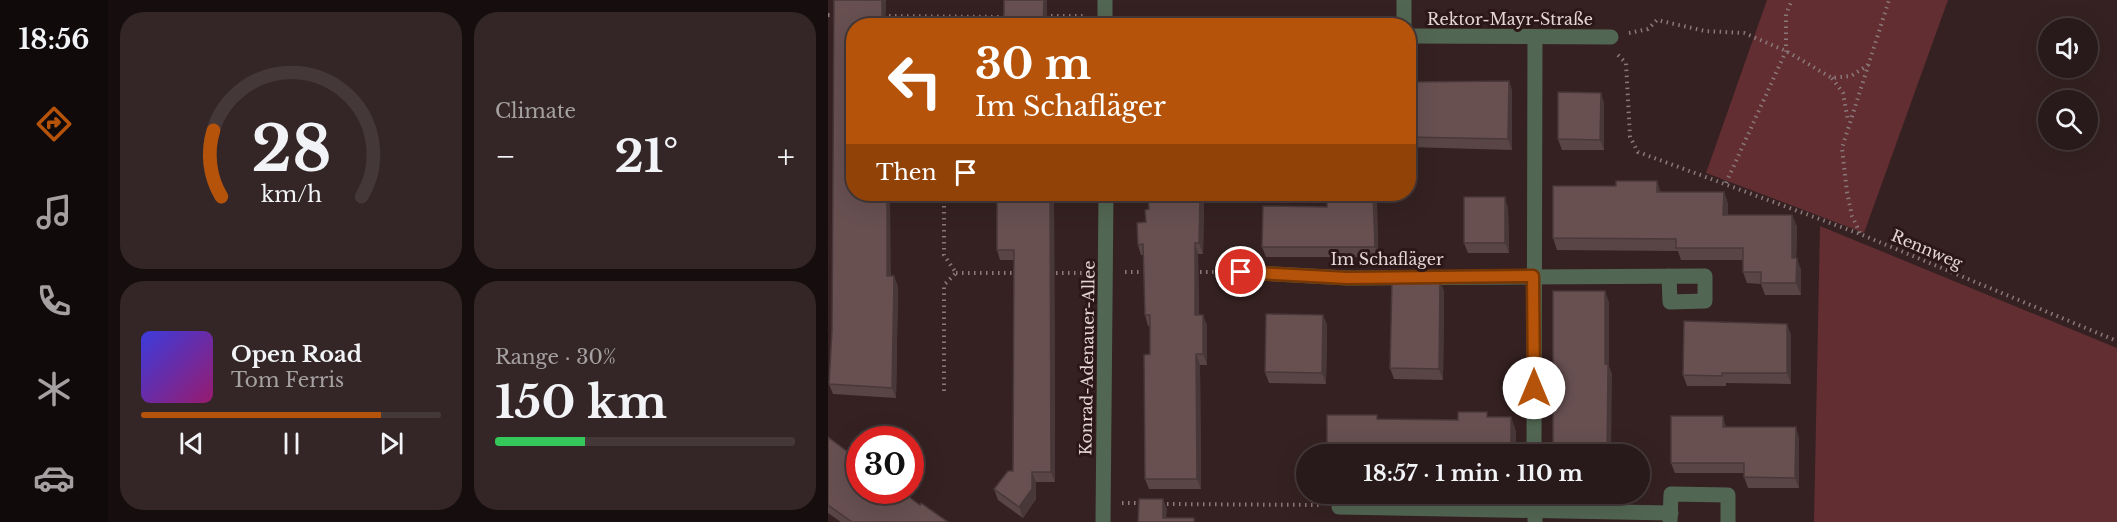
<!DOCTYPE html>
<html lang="en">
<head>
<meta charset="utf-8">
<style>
  :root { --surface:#28191a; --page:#342627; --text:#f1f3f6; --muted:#a5a0a2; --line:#443839; --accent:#b45309 }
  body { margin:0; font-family:"Libre Baskerville",serif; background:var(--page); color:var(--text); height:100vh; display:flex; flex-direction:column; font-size:22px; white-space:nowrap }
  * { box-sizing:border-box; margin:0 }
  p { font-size:20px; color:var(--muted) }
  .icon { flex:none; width:33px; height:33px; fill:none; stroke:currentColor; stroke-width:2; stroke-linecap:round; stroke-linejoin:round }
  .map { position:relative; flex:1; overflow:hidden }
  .drawer { display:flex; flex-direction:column; gap:12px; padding:12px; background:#160e0e; width:720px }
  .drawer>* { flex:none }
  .top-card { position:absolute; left:18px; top:18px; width:570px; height:183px; border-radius:24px; box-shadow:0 6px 24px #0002,0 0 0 2px var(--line); background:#b45309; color:#fff; overflow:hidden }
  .fabs { position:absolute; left:1210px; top:18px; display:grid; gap:12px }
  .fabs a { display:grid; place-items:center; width:60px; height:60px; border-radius:50%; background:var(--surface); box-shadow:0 6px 24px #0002,0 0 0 2px var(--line); font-size:30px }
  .speed { position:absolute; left:18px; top:426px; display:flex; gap:12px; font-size:30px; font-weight:700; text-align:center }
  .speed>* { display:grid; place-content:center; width:78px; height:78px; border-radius:50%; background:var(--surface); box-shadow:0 6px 24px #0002,0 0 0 2px var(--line); line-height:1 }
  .speed .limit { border:9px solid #d22; background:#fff; color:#111 }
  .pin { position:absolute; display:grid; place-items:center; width:51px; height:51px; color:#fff; margin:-26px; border:3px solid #fff; border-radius:50%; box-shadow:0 2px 6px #0007 }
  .me { position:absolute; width:66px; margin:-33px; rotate:0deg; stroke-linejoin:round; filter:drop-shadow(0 0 4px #0008) }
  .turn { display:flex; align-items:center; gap:21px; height:126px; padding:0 30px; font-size:27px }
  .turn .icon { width:78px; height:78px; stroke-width:2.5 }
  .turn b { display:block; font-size:42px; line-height:51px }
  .then { display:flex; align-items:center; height:57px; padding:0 30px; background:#0003; gap:12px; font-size:22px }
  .big { font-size:45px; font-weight:700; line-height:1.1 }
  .drawer .widget { flex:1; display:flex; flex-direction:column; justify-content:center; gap:9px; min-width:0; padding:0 21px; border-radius:24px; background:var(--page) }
  .drawer .dial { align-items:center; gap:0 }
  .dial svg { height:156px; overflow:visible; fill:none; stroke:var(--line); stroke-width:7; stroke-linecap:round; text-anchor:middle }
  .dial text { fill:var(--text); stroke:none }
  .song { display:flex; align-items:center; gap:18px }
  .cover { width:72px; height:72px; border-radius:9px; background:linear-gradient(135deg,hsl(240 70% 55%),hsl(320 70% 35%)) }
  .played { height:6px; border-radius:3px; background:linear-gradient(90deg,var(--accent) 80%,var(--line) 80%) }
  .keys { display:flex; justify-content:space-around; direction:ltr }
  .heat { display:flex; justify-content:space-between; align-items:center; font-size:33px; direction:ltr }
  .charge { height:9px; border-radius:4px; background:linear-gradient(90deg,#34c759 30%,var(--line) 0) }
  .drawer .tiles { flex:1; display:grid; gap:12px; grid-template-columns:repeat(2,1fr) }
  .trip { position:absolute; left:468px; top:444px; width:354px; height:60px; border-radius:30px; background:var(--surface); box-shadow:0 6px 24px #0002,0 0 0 2px var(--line); font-weight:700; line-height:60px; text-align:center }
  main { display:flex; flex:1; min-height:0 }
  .menu { display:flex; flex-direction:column; width:108px; justify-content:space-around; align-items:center; background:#100a0a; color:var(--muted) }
  .menu .icon { width:42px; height:42px }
  .menu .active { color:var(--accent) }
  .menu b { font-size:27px; color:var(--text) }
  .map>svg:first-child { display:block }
  .green { fill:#622e32 }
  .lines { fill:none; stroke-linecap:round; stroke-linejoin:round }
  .path { stroke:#8a7979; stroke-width:4; stroke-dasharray:1.5 4.5; stroke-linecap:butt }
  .minor { stroke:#526753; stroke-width:15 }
  .wall { fill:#594546 }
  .shaded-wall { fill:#493839 }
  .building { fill:#685051; stroke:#493839; stroke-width:1.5 }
  .route-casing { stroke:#753606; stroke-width:15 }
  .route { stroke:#b45309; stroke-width:10 }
  .labels { text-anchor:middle; stroke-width:6; stroke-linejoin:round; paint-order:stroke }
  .street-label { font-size:16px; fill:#e4d6d6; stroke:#2b1718 }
</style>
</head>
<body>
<main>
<nav class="menu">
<b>18:56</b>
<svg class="icon active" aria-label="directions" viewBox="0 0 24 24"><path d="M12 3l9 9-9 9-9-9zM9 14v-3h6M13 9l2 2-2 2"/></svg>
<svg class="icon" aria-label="music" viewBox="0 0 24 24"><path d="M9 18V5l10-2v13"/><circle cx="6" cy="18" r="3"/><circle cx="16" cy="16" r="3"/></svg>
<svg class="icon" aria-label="phone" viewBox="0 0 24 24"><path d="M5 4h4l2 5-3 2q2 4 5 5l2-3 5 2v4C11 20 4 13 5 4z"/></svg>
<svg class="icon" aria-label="climate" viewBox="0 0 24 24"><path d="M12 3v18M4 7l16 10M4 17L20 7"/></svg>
<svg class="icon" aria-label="car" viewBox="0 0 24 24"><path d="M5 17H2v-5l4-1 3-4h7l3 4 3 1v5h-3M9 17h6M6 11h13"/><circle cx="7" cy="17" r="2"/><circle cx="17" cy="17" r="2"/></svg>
</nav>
<section class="drawer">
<div class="tiles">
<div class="widget dial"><svg viewBox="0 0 100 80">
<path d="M14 69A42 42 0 1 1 86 69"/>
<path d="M14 69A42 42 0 0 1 10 35" stroke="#b45309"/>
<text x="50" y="56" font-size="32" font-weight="700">28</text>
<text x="50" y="72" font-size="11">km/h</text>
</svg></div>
<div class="widget"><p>Climate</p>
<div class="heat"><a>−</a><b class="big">21°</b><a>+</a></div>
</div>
<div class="widget">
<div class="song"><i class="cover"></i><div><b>Open Road</b><p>Tom Ferris</p></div></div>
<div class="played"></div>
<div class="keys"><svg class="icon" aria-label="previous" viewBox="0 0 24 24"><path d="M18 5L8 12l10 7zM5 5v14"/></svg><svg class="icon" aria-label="pause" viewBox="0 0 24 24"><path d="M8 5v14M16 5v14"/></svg><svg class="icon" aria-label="next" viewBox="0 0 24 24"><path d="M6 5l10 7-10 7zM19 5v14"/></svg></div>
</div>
<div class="widget"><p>Range · 30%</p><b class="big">150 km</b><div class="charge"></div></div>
</div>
</section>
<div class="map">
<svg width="1289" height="522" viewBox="0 0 1289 522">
  <rect width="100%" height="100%" fill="#352122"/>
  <g class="green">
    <path d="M 939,0 L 1120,0 L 1036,233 L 878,173 Z"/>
    <path d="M 992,226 L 1289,348 L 1289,522 L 986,522 Z"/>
  </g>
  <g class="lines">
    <g class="path">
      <path d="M 0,15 L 11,15"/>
      <path d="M 55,16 L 179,17"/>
      <path d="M 217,16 L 257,16"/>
      <path d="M 801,33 L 820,29 L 829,20 L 877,31 L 916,33 L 958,51 L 1004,78 L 1023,76 L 1040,65"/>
      <path d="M 790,55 L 798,63 L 802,137 L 810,152 L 1032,234 L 1289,341"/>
      <path d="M 1004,78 L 1015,93 L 1020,121"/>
      <path d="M 898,183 L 958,51 L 958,14 L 964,0"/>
      <path d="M 116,194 L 116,255 L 128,273 L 116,285 L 116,392"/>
      <path d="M 1032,233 L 1024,216 L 1019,192 L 1014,148 L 1061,0"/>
      <path d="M 297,272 L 319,272"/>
      <path d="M 366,272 L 394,272"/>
      <path d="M 128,273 L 190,273"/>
      <path d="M 222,273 L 259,273"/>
      <path d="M 294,503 L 313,503"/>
      <path d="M 333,504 L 493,505"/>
    </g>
    <g class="minor">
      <path d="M 277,26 L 277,0"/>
      <path d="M 576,26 L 576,0"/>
      <path d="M 580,36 L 783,37"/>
      <path d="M 413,272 L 519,278 L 877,276 L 877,301 L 842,302 L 841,276"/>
      <path d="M 706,454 L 707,37"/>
      <path d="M 707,494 L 707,522"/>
      <path d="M 511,507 L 843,513"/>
      <path d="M 842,521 L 843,494 L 900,495 L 900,522"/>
      <path d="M 275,522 L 278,194"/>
    </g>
  </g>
  <g class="wall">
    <path d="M 5,0 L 58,0 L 57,21 L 59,26 L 26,26 L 63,276 L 70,286 L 68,398 L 5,394 L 1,384 L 4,331 L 6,128 L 6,3 Z"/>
    <path d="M 681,81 L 684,91 L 684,150 L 580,147 L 580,82 Z"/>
    <path d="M 776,103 L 776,150 L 734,150 L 730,139 Z"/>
    <path d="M 833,192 L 896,192 L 900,204 L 900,215 L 964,215 L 969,227 L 968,258 L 973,270 L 973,295 L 937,295 L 933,284 L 919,283 L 915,272 L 915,260 L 853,260 L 850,251 L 729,250 L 725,238 Z"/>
    <path d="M 169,194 L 226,194 L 227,482 L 208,482 L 208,499 L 195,518 L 170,500 L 166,489 L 185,471 L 186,260 L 172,260 L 169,250 Z"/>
    <path d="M 320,194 L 376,194 L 375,254 L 370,254 L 371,315 L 379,325 L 379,365 L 372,365 L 373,489 L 321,489 L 317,479 L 322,354 L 322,326 L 320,326 L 317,315 L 315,255 L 313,255 L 310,245 L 318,222 L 321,209 Z"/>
    <path d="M 549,203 L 550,257 L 438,257 L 434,247 Z"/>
    <path d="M 680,208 L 681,253 L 640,253 L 636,243 Z"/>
    <path d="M 616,291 L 615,380 L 566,379 L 562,368 Z"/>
    <path d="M 495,315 L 499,325 L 498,384 L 441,383 L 437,372 Z"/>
    <path d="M 963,334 L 963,384 L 898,383 L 898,386 L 859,386 L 855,375 Z"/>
    <path d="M 898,427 L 971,438 L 971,488 L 920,488 L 916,477 L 916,473 L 847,473 L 843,463 Z"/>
    <path d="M 0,437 L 92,505 L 120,522 L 13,522 L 0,513 Z"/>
  </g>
  <g class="shaded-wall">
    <path d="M 54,0 L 58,0 L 57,21 L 59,26 L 56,26 L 54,19 Z"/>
    <path d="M 216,0 L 219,0 L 219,26 L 215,26 Z"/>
    <path d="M 681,81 L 684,91 L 684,150 L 680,139 Z"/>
    <path d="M 773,93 L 776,103 L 776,150 L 772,140 Z"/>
    <path d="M 829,181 L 833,193 L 829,192 Z"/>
    <path d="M 896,192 L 900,204 L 900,227 L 895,215 Z"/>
    <path d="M 59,194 L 62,194 L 63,286 L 59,276 Z"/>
    <path d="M 222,194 L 226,194 L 227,482 L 223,472 Z"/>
    <path d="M 372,194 L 376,194 L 375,254 L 371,243 Z"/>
    <path d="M 545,194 L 549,203 L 550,257 L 547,247 Z"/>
    <path d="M 677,197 L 680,208 L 681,253 L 677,243 Z"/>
    <path d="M 964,215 L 969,227 L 968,270 L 964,258 Z"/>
    <path d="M 367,243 L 370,254 L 371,325 L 367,315 Z"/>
    <path d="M 969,258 L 973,270 L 973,295 L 968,283 Z"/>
    <path d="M 66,276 L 70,286 L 68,398 L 64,388 Z"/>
    <path d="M 612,280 L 616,291 L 615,380 L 611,369 Z"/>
    <path d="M 777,291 L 781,302 L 781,366 L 784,374 L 783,454 L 779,454 L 777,364 Z"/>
    <path d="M 375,315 L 379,325 L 379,365 L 375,354 Z"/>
    <path d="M 495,315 L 499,325 L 498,384 L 494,373 Z"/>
    <path d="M 959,324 L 963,334 L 963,384 L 959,373 Z"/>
    <path d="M 368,354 L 372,365 L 373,489 L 369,479 Z"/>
    <path d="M 895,416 L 898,427 L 895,427 Z"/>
    <path d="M 683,417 L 688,431 L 688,454 L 683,454 Z"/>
    <path d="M 968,427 L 971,438 L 971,488 L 967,478 Z"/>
    <path d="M 204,472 L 208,482 L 208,499 L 195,518 L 191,507 Z"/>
    <path d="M 335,499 L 339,509 L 338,522 L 335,518 Z"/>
  </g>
  <g class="building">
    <path d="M 6,0 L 54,0 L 54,19 L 57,19 L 57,26 L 26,26 L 26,194 L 59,194 L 59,276 L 66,276 L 64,388 L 1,384 L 4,331 Z"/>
    <path d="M 176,0 L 216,0 L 215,26 L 167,26 L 167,20 L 176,20 Z"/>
    <path d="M 681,81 L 680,139 L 580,137 L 580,82 Z"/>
    <path d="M 730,92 L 773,93 L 772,140 L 730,139 Z"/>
    <path d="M 788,181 L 829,181 L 829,192 L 896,192 L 895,215 L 964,215 L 964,258 L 969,258 L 968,283 L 933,283 L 933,272 L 915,272 L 915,248 L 848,248 L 848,239 L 725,238 L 725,186 L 788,186 Z"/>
    <path d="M 169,194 L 222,194 L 223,472 L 204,472 L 204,489 L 191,507 L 166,489 L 180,471 L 185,471 L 186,250 L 169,250 Z"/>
    <path d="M 320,194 L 372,194 L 371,243 L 367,243 L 367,315 L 375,315 L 375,354 L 368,354 L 369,479 L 317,479 L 316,355 L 322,354 L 322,315 L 317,315 L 315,244 L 310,245 L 309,223 L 318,222 L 317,210 L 321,209 Z"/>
    <path d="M 499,194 L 545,194 L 547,247 L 434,247 L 435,206 L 499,207 Z"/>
    <rect x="636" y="197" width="41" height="46"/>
    <path d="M 564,280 L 612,280 L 611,369 L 562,368 Z"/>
    <path d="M 725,291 L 777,291 L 777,364 L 780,364 L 779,454 L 725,454 Z"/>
    <path d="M 438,314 L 495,315 L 494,373 L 437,372 Z"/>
    <path d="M 856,321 L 959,324 L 959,373 L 894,373 L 894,376 L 855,375 Z"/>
    <path d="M 630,412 L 659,412 L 659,417 L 683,417 L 683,454 L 499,454 L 499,415 L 549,415 L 549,419 L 630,420 Z"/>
    <path d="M 843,416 L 895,416 L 895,427 L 968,427 L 967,478 L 916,477 L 916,463 L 843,463 Z"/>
    <path d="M 0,437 L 32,461 L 32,490 L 72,490 L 92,505 L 93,503 L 120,522 L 24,522 L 0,505 Z"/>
    <path d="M 311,499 L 335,499 L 335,518 L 366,518 L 366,522 L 310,522 Z"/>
  </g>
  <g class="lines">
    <g class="route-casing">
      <path id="route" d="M 413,272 L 519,278 L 705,276 L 706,388"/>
    </g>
    <use href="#route" class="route"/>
  </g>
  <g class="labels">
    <g class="street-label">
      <text x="682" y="25">Rektor-Mayr-Straße</text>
      <text transform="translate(1099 249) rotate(23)" y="6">Rennweg</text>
      <text x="559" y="265">Im Schafläger</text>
      <text transform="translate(259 358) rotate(-89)" y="6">Konrad-Adenauer-Allee</text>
    </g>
  </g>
</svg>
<div class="fabs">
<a><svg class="icon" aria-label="sound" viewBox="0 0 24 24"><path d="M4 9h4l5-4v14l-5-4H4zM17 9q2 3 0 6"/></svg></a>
<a><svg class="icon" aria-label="search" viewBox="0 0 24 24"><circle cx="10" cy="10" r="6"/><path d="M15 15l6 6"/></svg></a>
</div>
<div class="speed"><div class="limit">30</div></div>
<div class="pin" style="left:413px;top:272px;background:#d93025"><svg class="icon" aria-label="arrive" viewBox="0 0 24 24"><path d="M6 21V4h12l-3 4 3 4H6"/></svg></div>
<svg class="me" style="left:706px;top:388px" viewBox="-20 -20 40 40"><circle r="19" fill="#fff"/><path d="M0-13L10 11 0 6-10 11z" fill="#b45309"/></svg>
<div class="trip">18:57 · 1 min · 110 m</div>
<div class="top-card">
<div class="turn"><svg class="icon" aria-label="left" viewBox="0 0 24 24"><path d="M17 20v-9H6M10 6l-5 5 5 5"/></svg><div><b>30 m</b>Im Schafläger</div></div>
<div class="then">Then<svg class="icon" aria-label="arrive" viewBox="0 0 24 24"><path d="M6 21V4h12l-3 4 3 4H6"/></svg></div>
</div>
</div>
</main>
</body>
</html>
